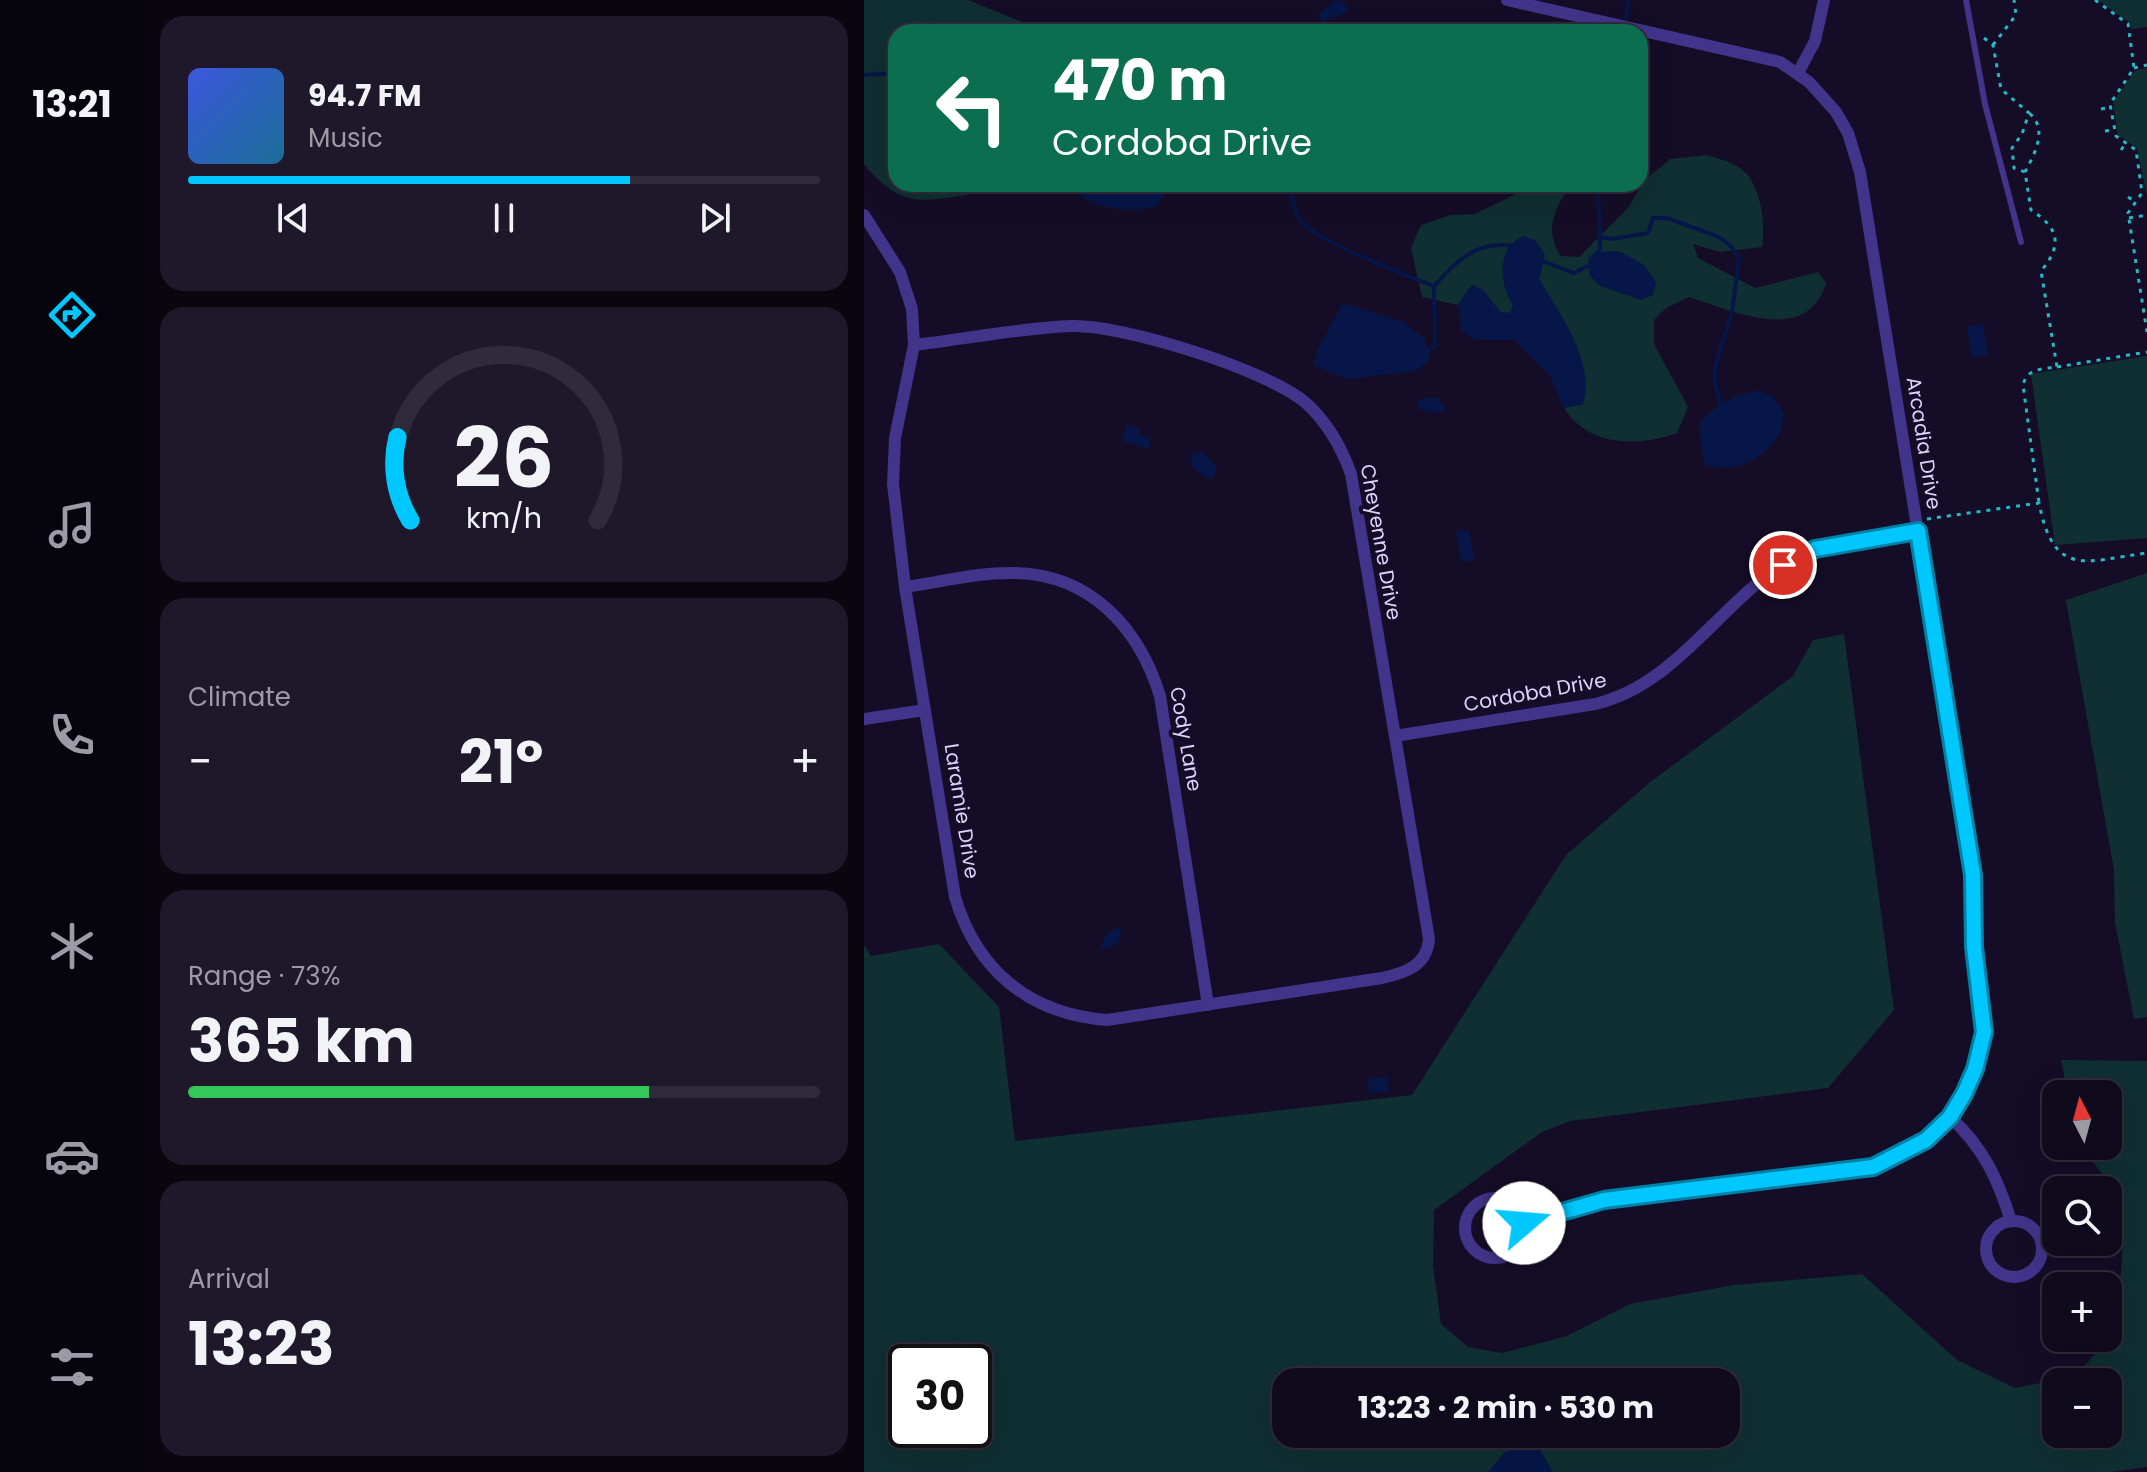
<!DOCTYPE html>
<html lang="en">
<head>
<meta charset="utf-8">
<style>
  :root { --surface:#100a1d; --page:#1e182a; --text:#f1f3f6; --muted:#9c9aa4; --line:#302b3b; --accent:#00c7fe }
  body { margin:0; font-family:Poppins,sans-serif; background:var(--page); color:var(--text); height:100vh; display:flex; flex-direction:column; font-size:30px; white-space:nowrap }
  * { box-sizing:border-box; margin:0 }
  p { font-size:26px; color:var(--muted) }
  .icon { flex:none; width:44px; height:44px; fill:none; stroke:currentColor; stroke-width:2; stroke-linecap:round; stroke-linejoin:round }
  .map { position:relative; flex:1; overflow:hidden }
  .details { display:flex; flex-direction:column; gap:16px; padding:16px; background:#090610; width:720px }
  .details>* { flex:none }
  .hud { position:absolute; left:24px; top:24px; width:760px; height:168px; border-radius:24px; box-shadow:0 8px 32px #0002,0 0 0 2px var(--line); background:#0b6e4f; color:#fff; overflow:hidden }
  .needle { width:52px; rotate:354deg }
  .controls { position:absolute; left:1178px; top:1080px; display:grid; gap:16px }
  .controls a { display:grid; place-items:center; width:80px; height:80px; border-radius:16px; background:var(--surface); box-shadow:0 8px 32px #0002,0 0 0 2px var(--line); font-size:40px }
  .speed { position:absolute; left:24px; top:1344px; display:flex; gap:16px; font-size:40px; font-weight:700; text-align:center }
  .speed>* { display:grid; place-content:center; width:104px; height:104px; border-radius:50%; background:var(--surface); box-shadow:0 8px 32px #0002,0 0 0 2px var(--line); line-height:1 }
  .speed .limit { border:4px solid #111; border-radius:12px; background:#fff; color:#111 }
  .pin { position:absolute; display:grid; place-items:center; width:68px; height:68px; color:#fff; margin:-34px; border:4px solid #fff; border-radius:50%; box-shadow:0 2px 8px #0007 }
  .me { position:absolute; width:88px; margin:-44px; rotate:72deg; stroke-linejoin:round; filter:drop-shadow(0 0 6px #0008) }
  .turn { display:flex; align-items:center; gap:28px; height:168px; padding:0 32px; font-size:36px }
  .turn .icon { width:104px; height:104px; stroke-width:2.5 }
  .turn b { display:block; font-size:56px; line-height:68px }
  .big { font-size:60px; font-weight:700; line-height:1.1 }
  .details .widget { flex:1; display:flex; flex-direction:column; justify-content:center; gap:12px; min-width:0; padding:0 28px; border-radius:24px; background:var(--page) }
  .details .dial { align-items:center; gap:0 }
  .dial svg { height:208px; overflow:visible; fill:none; stroke:var(--line); stroke-width:7; stroke-linecap:round; text-anchor:middle }
  .dial text { fill:var(--text); stroke:none }
  .song { display:flex; align-items:center; gap:24px }
  .cover { width:96px; height:96px; border-radius:12px; background:linear-gradient(135deg,hsl(230 70% 55%),hsl(200 70% 35%)) }
  .played { height:8px; border-radius:4px; background:linear-gradient(90deg,var(--accent) 70%,var(--line) 70%) }
  .keys { display:flex; justify-content:space-around; direction:ltr }
  .heat { display:flex; justify-content:space-between; align-items:center; font-size:44px; direction:ltr }
  .charge { height:12px; border-radius:6px; background:linear-gradient(90deg,#34c759 73%,var(--line) 0) }
  .trip { position:absolute; left:408px; top:1368px; width:468px; height:80px; border-radius:24px; background:var(--surface); box-shadow:0 8px 32px #0002,0 0 0 2px var(--line); font-weight:700; line-height:80px; text-align:center }
  main { display:flex; flex:1; min-height:0 }
  .menu { display:flex; flex-direction:column; width:144px; justify-content:space-around; align-items:center; background:#06040c; color:var(--muted) }
  .menu .icon { width:56px; height:56px }
  .menu .on { color:var(--accent) }
  .menu b { font-size:36px; color:var(--text) }
  .map>svg:first-child { display:block }
  .green { fill:#102f32; fill-rule:evenodd }
  .water { fill:#061648 }
  .lines { fill:none; stroke-linecap:round; stroke-linejoin:round }
  .stream { stroke:#061648; stroke-width:4 }
  .path { stroke:#25b9c2; stroke-width:3; stroke-dasharray:4 6; stroke-linecap:butt }
  .service { stroke:#42348a; stroke-width:6 }
  .minor { stroke:#42348a; stroke-width:12 }
  .route-casing { stroke:#0081a5; stroke-width:20 }
  .route { stroke:#00c7fe; stroke-width:14 }
  .labels { text-anchor:middle; stroke-width:8; stroke-linejoin:round; paint-order:stroke }
  .street-label { font-size:20px; fill:#ddd3ff; stroke:#150d27 }
</style>
</head>
<body>
<main>
<nav class="menu">
<b>13:21</b>
<svg class="icon on" aria-label="directions" viewBox="0 0 24 24"><path d="M12 3l9 9-9 9-9-9zM9 14v-3h6M13 9l2 2-2 2"/></svg>
<svg class="icon" aria-label="music" viewBox="0 0 24 24"><path d="M9 18V5l10-2v13"/><circle cx="6" cy="18" r="3"/><circle cx="16" cy="16" r="3"/></svg>
<svg class="icon" aria-label="phone" viewBox="0 0 24 24"><path d="M5 4h4l2 5-3 2q2 4 5 5l2-3 5 2v4C11 20 4 13 5 4z"/></svg>
<svg class="icon" aria-label="climate" viewBox="0 0 24 24"><path d="M12 3v18M4 7l16 10M4 17L20 7"/></svg>
<svg class="icon" aria-label="car" viewBox="0 0 24 24"><path d="M5 17H2v-5l4-1 3-4h7l3 4 3 1v5h-3M9 17h6M6 11h13"/><circle cx="7" cy="17" r="2"/><circle cx="17" cy="17" r="2"/></svg>
<svg class="icon" aria-label="filters" viewBox="0 0 24 24"><path d="M4 7h16M4 17h16"/><circle cx="9" cy="7" r="2"/><circle cx="15" cy="17" r="2"/></svg>
</nav>
<section class="details">
<div class="widget">
<div class="song"><i class="cover"></i><div><b>94.7 FM</b><p>Music</p></div></div>
<div class="played"></div>
<div class="keys"><svg class="icon" aria-label="previous" viewBox="0 0 24 24"><path d="M18 5L8 12l10 7zM5 5v14"/></svg><svg class="icon" aria-label="pause" viewBox="0 0 24 24"><path d="M8 5v14M16 5v14"/></svg><svg class="icon" aria-label="next" viewBox="0 0 24 24"><path d="M6 5l10 7-10 7zM19 5v14"/></svg></div>
</div>
<div class="widget dial"><svg viewBox="0 0 100 80">
<path d="M14 69A42 42 0 1 1 86 69"/>
<path d="M14 69A42 42 0 0 1 9 37" stroke="#00c7fe"/>
<text x="50" y="56" font-size="32" font-weight="700">26</text>
<text x="50" y="72" font-size="11">km/h</text>
</svg></div>
<div class="widget"><p>Climate</p>
<div class="heat"><a>−</a><b class="big">21°</b><a>+</a></div>
</div>
<div class="widget"><p>Range · 73%</p><b class="big">365 km</b><div class="charge"></div></div>
<div class="widget"><p>Arrival</p><b class="big">13:23</b></div>
</section>
<div class="map">
<svg width="1283" height="1472" viewBox="0 0 1283 1472">
  <rect width="100%" height="100%" fill="#150d27"/>
  <g class="green">
    <path d="M 0,0 L 104,0 L 183,32 L 32,32 L 32,184 L 113,184 L 107,194 C 55,203 36,207 0,164 Z"/>
    <path d="M 1234,0 L 1283,0 L 1283,27 L 1267,29 L 1266,23 Z"/>
    <path d="M 1283,68 L 1283,196 L 1273,148 L 1254,135 L 1249,102 L 1272,70 Z"/>
    <path d="M 843,155 C 852,158 864,161 873,166 C 897,179 902,224 898,247 L 856,252 L 829,244 L 834,258 L 891,288 L 954,272 L 962,283 C 943,347 867,310 825,297 L 802,308 L 790,320 L 790,344 L 824,407 L 813,433 C 773,447 725,447 700,408 L 719,404 L 675,278 L 678,269 L 646,313 L 636,312 L 619,290 L 608,285 L 594,305 L 558,297 L 547,248 L 557,225 L 586,215 L 611,214 L 656,192 L 660,184 L 708,184 C 691,206 679,231 697,256 L 715,257 L 764,208 L 781,180 L 806,159 Z"/>
    <path d="M 1283,356 L 1283,538 L 1191,545 L 1167,374 Z"/>
    <path d="M 1283,573 L 1283,1017 L 1270,1019 L 1251,922 L 1250,870 L 1202,600 Z"/>
    <path d="M 980,634 L 1030,1010 L 964,1088 L 706,1121 L 678,1132 L 570,1210 L 569,1266 L 577,1324 L 604,1347 L 638,1353 L 703,1336 L 766,1304 L 870,1285 L 998,1274 L 1093,1360 L 1151,1388 L 1212,1376 L 1254,1327 L 1260,1220 L 1247,1186 L 1217,1146 L 1244,1146 L 1244,1094 L 1204,1094 L 1197,1060 L 1283,1061 L 1283,1467 L 1247,1472 L 0,1472 L 0,945 L 7,956 L 75,944 L 135,1007 L 151,1141 L 548,1095 L 702,855 L 785,783 L 929,676 L 949,640 ZM 42,1362 L 110,1362 L 110,1430 L 42,1430 ZM 422,1382 L 862,1382 L 862,1434 L 422,1434 ZM 1192,1382 L 1244,1382 L 1244,1434 L 1192,1434 Z"/>
  </g>
  <g class="water">
    <path d="M 472,1 L 480,2 L 484,12 L 458,22 L 455,13 Z"/>
    <path d="M 208,184 L 300,184 L 300,195 L 292,207 C 263,212 229,210 207,189 Z"/>
    <path d="M 660,236 L 672,241 L 681,255 L 675,278 C 695,314 732,361 719,404 L 700,408 L 686,376 L 650,340 L 611,340 L 597,331 L 594,305 L 607,285 L 619,290 L 636,312 L 646,313 L 649,305 C 635,285 632,246 660,236 Z"/>
    <path d="M 755,251 L 780,265 L 792,282 L 789,295 L 777,300 L 736,286 L 726,276 L 724,259 L 731,252 Z"/>
    <path d="M 479,303 L 539,322 L 561,339 L 566,359 L 552,371 L 482,379 L 450,365 L 453,351 Z"/>
    <path d="M 1119,324 L 1124,355 L 1108,358 L 1103,327 Z"/>
    <path d="M 896,390 L 909,398 L 920,413 C 919,451 875,478 840,464 L 835,425 C 850,404 870,395 896,390 Z"/>
    <path d="M 561,398 L 574,398 L 582,410 L 568,413 L 553,408 L 554,401 Z"/>
    <path d="M 263,424 L 276,429 L 274,435 L 287,439 L 284,449 L 258,441 Z"/>
    <path d="M 339,452 L 353,468 L 349,478 L 341,477 L 326,465 L 329,454 Z"/>
    <path d="M 605,530 L 610,560 L 597,562 L 592,531 Z"/>
    <path d="M 251,928 L 257,930 L 255,942 L 246,948 L 236,949 L 241,936 Z"/>
    <path d="M 523,1077 L 525,1091 L 505,1093 L 503,1079 Z"/>
    <path d="M 662,1446 L 676,1450 L 689,1472 L 624,1472 L 641,1452 Z"/>
  </g>
  <g class="lines">
    <g class="stream">
      <path d="M 761,26 L 764,0"/>
      <path d="M 0,75 L 32,73"/>
      <path d="M 426,184 C 428,195 429,211 436,220 C 450,241 544,276 570,286"/>
      <path d="M 736,237 L 749,239 L 784,233 L 789,218 L 803,218 L 855,237 L 867,246 L 875,260 L 868,312 L 851,366 L 851,384 L 857,404"/>
      <path d="M 732,256 L 736,249 L 734,184"/>
      <path d="M 678,261 L 710,273 L 728,264"/>
      <path d="M 561,351 L 571,347 L 570,286 C 596,258 612,240 654,246"/>
    </g>
    <g class="path">
      <path d="M 1231,0 L 1264,24 L 1270,68 L 1246,104 L 1252,136 L 1272,150 L 1278,193 L 1264,213 L 1283,332"/>
      <path d="M 1120,38 L 1129,45 L 1137,89 L 1165,113 L 1158,134 L 1148,148 L 1150,168 L 1161,172 L 1167,210 C 1195,228 1199,245 1177,271 L 1193,367 C 1179,369 1163,368 1159,385 L 1175,503"/>
      <path d="M 1129,45 L 1152,15 L 1150,0"/>
      <path d="M 1270,68 L 1283,65"/>
      <path d="M 1237,109 L 1247,107"/>
      <path d="M 1241,131 L 1251,130"/>
      <path d="M 1257,150 L 1262,143"/>
      <path d="M 1161,172 C 1170,155 1185,129 1165,113"/>
      <path d="M 1264,197 L 1272,202"/>
      <path d="M 1265,218 L 1283,215"/>
      <path d="M 1193,367 L 1283,352"/>
      <path d="M 1063,519 L 1175,503 C 1190,579 1221,561 1283,553"/>
    </g>
    <path class="service" d="M 1102,0 L 1121,104 L 1157,242"/>
    <g class="minor">
      <path d="M 643,0 L 916,62 L 945,82 L 972,112 L 984,133 L 996,172 L 1109,875 L 1110,947 L 1120,1017 L 1111,1069 L 1086,1117 L 1072,1132 L 1020,1163 L 988,1171 L 740,1200 L 660,1223"/>
      <path d="M 934,73 L 951,41 L 960,0"/>
      <path d="M 0,215 L 36,272 L 48,309 L 50,345 L 31,438 L 29,484 L 41,587 L 91,897 C 113,971 166,1014 243,1020 L 518,978 C 541,973 563,966 565,939 L 487,474 C 477,446 464,423 442,403 C 404,370 258,324 207,326 C 155,328 102,339 50,345"/>
      <path d="M 41,587 C 77,582 115,572 152,573 C 227,575 275,628 296,696 L 344,1005"/>
      <path d="M 0,719 L 61,710"/>
      <path d="M 531,736 L 731,704 C 815,684 857,599 928,559 C 965,538 1014,538 1054,531"/>
      <path d="M 1086,1117 C 1119,1147 1134,1179 1147,1221"/>
      <circle cx="631" cy="1228" r="30"/>
      <circle cx="1150" cy="1249" r="28"/>
    </g>
  </g>
  <g class="lines">
    <g class="route-casing">
      <path id="route" d="M 660,1223 L 740,1200 L 1009,1167 L 1062,1140 L 1086,1117 L 1100,1094 L 1111,1069 L 1120,1032 L 1110,947 L 1109,875 L 1054,531 L 951,549 L 919,565"/>
    </g>
    <use href="#route" class="route"/>
  </g>
  <g class="labels">
    <g class="street-label">
      <text transform="translate(1060 443) rotate(81)" y="7">Arcadia Drive</text>
      <text transform="translate(517 542) rotate(80)" y="7">Cheyenne Drive</text>
      <text transform="translate(671 692) rotate(-10)" y="7">Cordoba Drive</text>
      <text transform="translate(322 739) rotate(80)" y="7">Cody Lane</text>
      <text transform="translate(98 811) rotate(81)" y="7">Laramie Drive</text>
    </g>
  </g>
</svg>
<div class="controls">
<a><svg class="needle" viewBox="-14 -14 28 28"><path d="M0-13l5 13h-10z" fill="#e53935"/><path d="M0 13l5-13h-10z" fill="#9c9aa4"/></svg></a>
<a><svg class="icon" aria-label="search" viewBox="0 0 24 24"><circle cx="10" cy="10" r="6"/><path d="M15 15l6 6"/></svg></a>
<a>+</a>
<a>−</a>
</div>
<div class="speed"><div class="limit">30</div></div>
<div class="pin" style="left:919px;top:565px;background:#d93025"><svg class="icon" aria-label="arrive" viewBox="0 0 24 24"><path d="M6 21V4h12l-3 4 3 4H6"/></svg></div>
<svg class="me" style="left:660px;top:1223px" viewBox="-20 -20 40 40"><circle r="19" fill="#fff"/><path d="M0-13L10 11 0 6-10 11z" fill="#00c7fe"/></svg>
<div class="trip">13:23 · 2 min · 530 m</div>
<div class="hud">
<div class="turn"><svg class="icon" aria-label="left" viewBox="0 0 24 24"><path d="M17 20v-9H6M10 6l-5 5 5 5"/></svg><div><b>470 m</b>Cordoba Drive</div></div>
</div>
</div>
</main>
</body>
</html>
